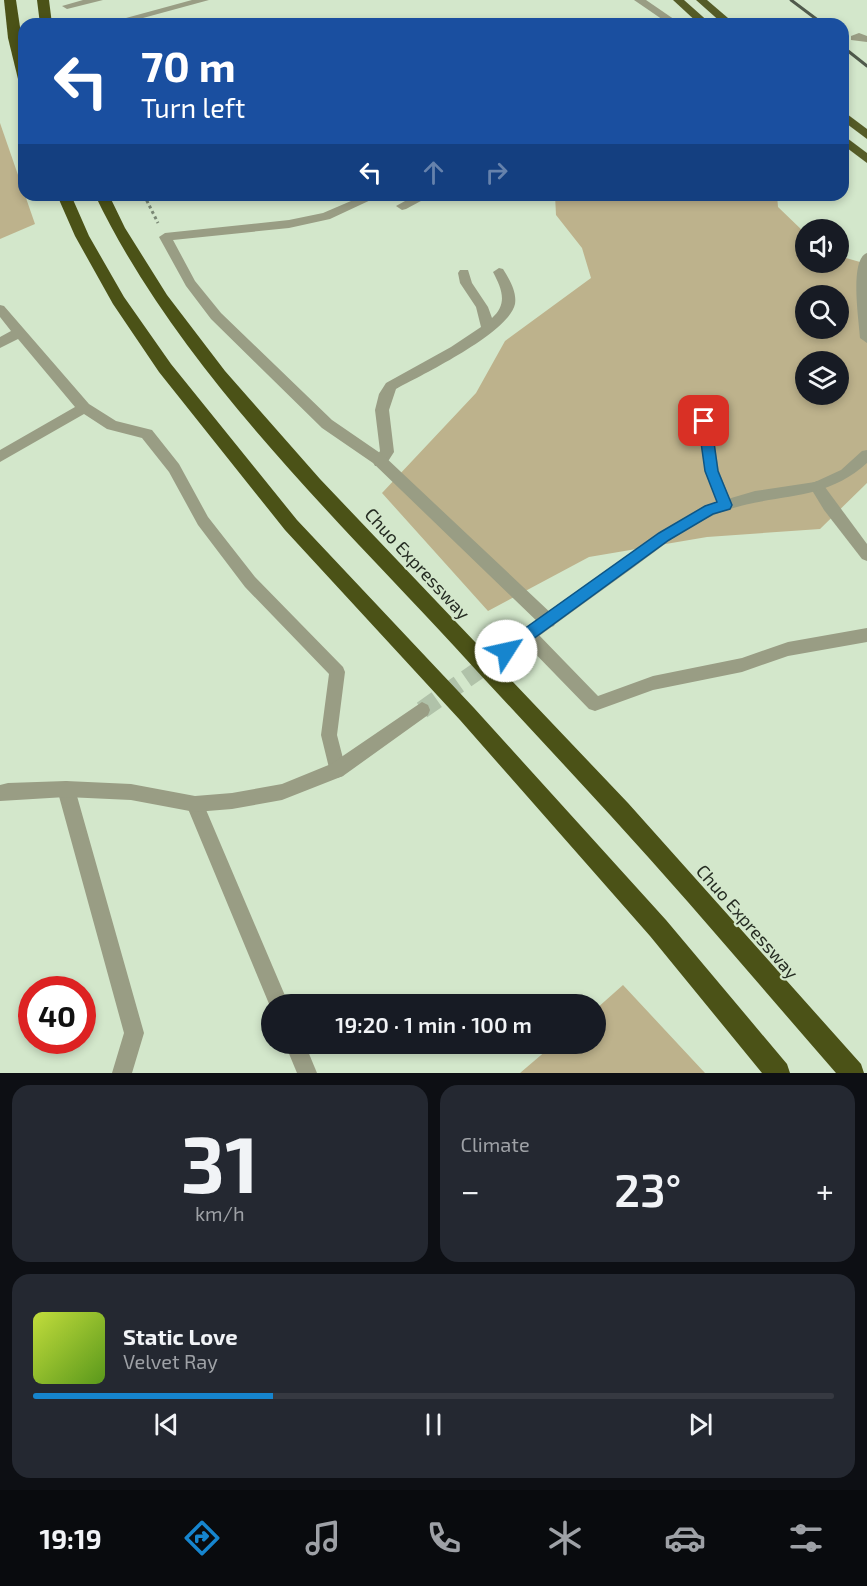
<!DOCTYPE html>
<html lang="en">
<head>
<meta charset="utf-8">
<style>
  :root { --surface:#171b24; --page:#242831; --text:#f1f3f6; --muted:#9ea1a6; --line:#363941; --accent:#1685ce }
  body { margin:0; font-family:"Exo 2",sans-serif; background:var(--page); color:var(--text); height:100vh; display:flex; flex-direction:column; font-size:22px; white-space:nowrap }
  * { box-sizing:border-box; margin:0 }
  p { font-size:20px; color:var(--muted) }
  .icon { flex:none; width:33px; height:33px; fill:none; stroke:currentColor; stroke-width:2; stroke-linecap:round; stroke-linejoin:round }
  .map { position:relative; height:1073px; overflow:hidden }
  .details { display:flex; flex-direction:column; gap:12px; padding:12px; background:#0d0f14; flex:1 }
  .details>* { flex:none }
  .guide { position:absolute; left:18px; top:18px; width:831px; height:183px; border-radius:18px; box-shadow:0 3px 9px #0003; background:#1a4fa0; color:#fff; overflow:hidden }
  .fabs { position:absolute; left:795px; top:219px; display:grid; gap:12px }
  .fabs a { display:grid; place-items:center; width:54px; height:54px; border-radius:50%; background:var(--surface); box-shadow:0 3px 9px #0003; font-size:30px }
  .speed { position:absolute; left:18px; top:976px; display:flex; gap:12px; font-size:30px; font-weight:700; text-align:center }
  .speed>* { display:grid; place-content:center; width:78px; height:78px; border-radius:50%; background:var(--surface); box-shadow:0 3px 9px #0003; line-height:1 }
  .speed .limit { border:9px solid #d22; background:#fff; color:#111 }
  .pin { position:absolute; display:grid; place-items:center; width:51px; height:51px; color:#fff; margin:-26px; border-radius:12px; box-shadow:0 3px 9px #0006 }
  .me { position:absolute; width:66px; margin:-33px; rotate:55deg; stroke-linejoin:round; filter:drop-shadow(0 0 4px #0008) }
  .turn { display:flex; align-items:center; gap:21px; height:126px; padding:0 24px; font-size:27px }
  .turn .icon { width:78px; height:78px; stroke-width:2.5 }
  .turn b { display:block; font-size:42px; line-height:51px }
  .lanes { display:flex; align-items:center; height:57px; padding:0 24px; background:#0003; justify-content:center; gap:30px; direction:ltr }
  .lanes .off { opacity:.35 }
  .big { font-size:45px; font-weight:600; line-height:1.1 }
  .details .widget { flex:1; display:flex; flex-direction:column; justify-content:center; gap:9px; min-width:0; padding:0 21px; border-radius:18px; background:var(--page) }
  .details .dial { align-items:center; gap:0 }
  .dial b { font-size:78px; line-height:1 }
  .song { display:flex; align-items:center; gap:18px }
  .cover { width:72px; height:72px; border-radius:9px; background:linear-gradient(135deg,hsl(70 70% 55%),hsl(90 70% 35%)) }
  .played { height:6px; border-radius:3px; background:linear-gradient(90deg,var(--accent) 30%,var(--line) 30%) }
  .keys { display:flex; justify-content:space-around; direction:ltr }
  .heat { display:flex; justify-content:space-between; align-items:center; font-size:33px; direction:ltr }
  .details .tiles { flex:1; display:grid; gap:12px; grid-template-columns:1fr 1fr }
  .widget:last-child { grid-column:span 2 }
  .trip { position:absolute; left:261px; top:994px; width:345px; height:60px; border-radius:30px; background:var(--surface); box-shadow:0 3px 9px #0003; font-weight:600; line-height:60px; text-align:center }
  .tab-bar { display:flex; height:96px; justify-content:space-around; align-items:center; background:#090b0e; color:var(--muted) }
  .tab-bar .icon { width:42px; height:42px }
  .tab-bar .active { color:var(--accent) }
  .tab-bar b { font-size:27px; color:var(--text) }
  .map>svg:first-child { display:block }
  .green { fill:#bdb28c; fill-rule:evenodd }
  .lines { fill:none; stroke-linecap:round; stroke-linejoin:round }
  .tertiary-tunnel { stroke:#b0c2a9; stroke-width:18; stroke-dasharray:18 9; stroke-linecap:butt }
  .path { stroke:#798774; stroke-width:3; stroke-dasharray:3 3; stroke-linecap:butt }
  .service { fill:#999d84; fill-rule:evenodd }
  .minor { fill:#999d84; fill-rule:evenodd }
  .tertiary { fill:#999d84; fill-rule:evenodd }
  .trunk { fill:#555c27; fill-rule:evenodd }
  .motorway { fill:#4b5217; fill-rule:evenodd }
  .rail { stroke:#505a4c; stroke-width:3 }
  .route { fill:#1685ce; stroke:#0e5686; stroke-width:1.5 }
  .labels { text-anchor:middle; stroke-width:4.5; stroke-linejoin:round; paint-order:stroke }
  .street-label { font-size:18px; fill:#252c22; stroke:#d3e7cb }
</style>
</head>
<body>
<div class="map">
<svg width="867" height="1073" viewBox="0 0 867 1073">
  <rect width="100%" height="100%" fill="#d3e7cb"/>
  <g class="green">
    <path d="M 0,123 L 35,224 L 0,239 Z"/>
    <path d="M 555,195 L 777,195 L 778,207 L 805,233 L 806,262 L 838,262 L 839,256 L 867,264 L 867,483 L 820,529 L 707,537 L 589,557 L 488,611 L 382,493 L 476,393 L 505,341 L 591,278 L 582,248 L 556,215 ZM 806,296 L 838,296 L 838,328 L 806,328 ZM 806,362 L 838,362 L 838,394 L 806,394 Z"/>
    <path d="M 623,985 L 705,1073 L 520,1073 L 554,1044 L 596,1044 L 596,1009 Z"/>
  </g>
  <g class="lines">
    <path class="tertiary-tunnel" d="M 422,710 L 506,651"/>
    <path class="path" d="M 144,195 L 158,223"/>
    <g class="service">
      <path d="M 83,0 L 103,0 L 67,9 L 62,6 Z"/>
      <path d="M 192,0 L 209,0 L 121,24 L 104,24 Z"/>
      <path d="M 416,195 L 432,195 L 406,209 L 402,210 L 396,206 Z"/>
      <path d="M 499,268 L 503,269 C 509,279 517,291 515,304 C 509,333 422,375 396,389 L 389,410 L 394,452 L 385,466 L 375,466 L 373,462 L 380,451 L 375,410 L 379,394 L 386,383 L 451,347 L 481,327 L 476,307 L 460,283 L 458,273 L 460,270 L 468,270 L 472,283 L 488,307 L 492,318 C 508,304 502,289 493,272 Z"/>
      <path d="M 704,416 L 711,421 L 719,471 L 732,505 L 730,509 L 720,509 L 718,505 L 705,471 L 697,421 Z"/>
      <path d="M 817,481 L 822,483 L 867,544 L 867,561 L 862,559 L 824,510 L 810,487 L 812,483 Z"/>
      <path d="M 528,628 L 534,630 L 598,696 L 653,676 L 742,658 L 788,642 L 867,628 L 867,642 L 788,656 L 742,672 L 653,690 L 595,711 L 589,709 L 522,640 L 520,635 L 522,630 Z"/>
    </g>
    <g class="minor">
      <path d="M 634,0 L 646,0 L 681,24 L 669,24 Z"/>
      <path d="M 859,33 L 867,36 L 867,42 L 851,40 L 851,36 Z"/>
      <path d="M 365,195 L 373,195 L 375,198 L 330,219 L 289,228 L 173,240 L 195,281 L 221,313 L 332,420 L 383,455 L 554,616 L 556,621 L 554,626 L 548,628 L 542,626 L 373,463 L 322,428 L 211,319 L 186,286 L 159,237 L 165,233 L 289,220 L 323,213 Z"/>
      <path d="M 0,305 L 4,306 L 89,404 L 116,421 L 152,430 L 179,464 L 208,517 L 255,577 L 343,667 L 345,672 L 337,735 L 346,770 L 343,776 L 337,778 L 331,776 L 321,735 L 329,674 L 245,587 L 198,525 L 169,472 L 142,438 L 107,429 L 84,414 L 0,462 L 0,450 L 75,407 L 18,339 L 0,348 L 0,337 L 11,331 L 0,317 Z"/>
      <path d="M 66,781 L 72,783 L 75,789 L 144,1033 L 132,1073 L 112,1073 L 124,1033 L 57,789 L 60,783 Z"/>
      <path d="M 195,796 L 201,798 L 289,1005 L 272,1005 L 272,1011 L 186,804 L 189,798 Z"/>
      <path d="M 285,1044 L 305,1044 L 317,1073 L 297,1073 Z"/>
    </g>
    <g class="tertiary">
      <path d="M 867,253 L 867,343 L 860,338 C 859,321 849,259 867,253 Z"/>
      <path d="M 867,450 L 867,463 C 820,506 767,491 714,515 C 685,527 659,549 634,567 C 593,597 552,626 512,656 L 506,658 L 500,656 L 498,651 L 500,646 L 659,533 L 704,506 L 755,491 L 815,482 L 841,470 L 862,451 Z"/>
      <path d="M 422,702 L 428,705 L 430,710 L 428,715 L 343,776 L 282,800 L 232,809 L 195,812 L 131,800 L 66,797 L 0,801 L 0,785 L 8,783 L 66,781 L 131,784 L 195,796 L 232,793 L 282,784 L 331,764 Z"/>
    </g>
    <g class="trunk">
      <path d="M 673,0 L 684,0 L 711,24 L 699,24 Z"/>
      <path d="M 696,0 L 707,0 L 735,24 L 723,24 Z"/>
      <path d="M 843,111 L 867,129 L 867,139 L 843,121 Z"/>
      <path d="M 843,135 L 867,153 L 867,163 L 843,145 Z"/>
    </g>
    <g class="motorway">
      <path d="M 4,0 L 16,0 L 24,54 L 24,83 L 18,79 L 8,38 Z"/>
      <path d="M 37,0 L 49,0 L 52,24 L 40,24 Z"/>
      <path d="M 57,195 L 71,195 L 89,236 L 124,297 L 171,364 L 297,520 L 474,708 L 666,920 L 787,1064 L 790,1073 L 762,1073 L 650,936 L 460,720 L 285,530 L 159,372 L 113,304 L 75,236 Z"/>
      <path d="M 95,195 L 109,195 L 125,228 L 167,295 L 225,371 L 320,479 L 628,803 L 861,1064 L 864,1073 L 836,1073 C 761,987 688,900 611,816 C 559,759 506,703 454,646 C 327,509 176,364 95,195 Z"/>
    </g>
    <g class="rail">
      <path d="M 791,0 L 823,24"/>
      <path d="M 843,47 L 867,66"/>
    </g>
  </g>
  <path class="route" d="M 704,416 L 711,421 L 718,471 L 732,505 L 730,509 L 713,514 L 669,540 L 511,655 L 506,657 L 500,655 L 498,651 L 500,646 L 659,533 L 705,506 L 717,502 L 705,471 L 698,421 Z"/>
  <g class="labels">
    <g class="street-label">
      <text transform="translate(417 564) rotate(47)" y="6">Chuo Expressway</text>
      <text transform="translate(747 922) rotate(49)" y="6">Chuo Expressway</text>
    </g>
  </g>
</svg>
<div class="fabs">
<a><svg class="icon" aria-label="sound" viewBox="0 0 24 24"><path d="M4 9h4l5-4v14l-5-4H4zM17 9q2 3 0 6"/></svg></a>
<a><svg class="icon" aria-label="search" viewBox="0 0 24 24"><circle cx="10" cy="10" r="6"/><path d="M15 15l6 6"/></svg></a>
<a><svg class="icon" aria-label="layers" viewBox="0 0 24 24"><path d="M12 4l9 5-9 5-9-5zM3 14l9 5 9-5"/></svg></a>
</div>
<div class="speed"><div class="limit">40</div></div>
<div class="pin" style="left:704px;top:421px;background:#d93025"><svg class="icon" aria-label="arrive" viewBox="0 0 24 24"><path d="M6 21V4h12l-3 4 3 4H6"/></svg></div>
<svg class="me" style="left:506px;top:651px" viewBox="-20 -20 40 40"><circle r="19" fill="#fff"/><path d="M0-13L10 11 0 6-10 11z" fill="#1685ce"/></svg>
<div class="trip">19:20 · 1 min · 100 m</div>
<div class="guide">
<div class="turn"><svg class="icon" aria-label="left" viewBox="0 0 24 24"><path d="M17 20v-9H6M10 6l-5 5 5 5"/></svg><div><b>70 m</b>Turn left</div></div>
<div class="lanes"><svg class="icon" aria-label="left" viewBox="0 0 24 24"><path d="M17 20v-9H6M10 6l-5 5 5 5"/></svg><svg class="icon off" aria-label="ahead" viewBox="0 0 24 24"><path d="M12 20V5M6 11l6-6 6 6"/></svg><svg class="icon off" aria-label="right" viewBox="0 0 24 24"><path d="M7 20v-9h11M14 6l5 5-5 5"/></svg></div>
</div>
</div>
<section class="details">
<div class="tiles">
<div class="widget dial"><b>31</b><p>km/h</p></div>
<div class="widget"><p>Climate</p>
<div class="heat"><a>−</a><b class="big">23°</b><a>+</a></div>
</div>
<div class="widget">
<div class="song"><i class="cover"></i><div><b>Static Love</b><p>Velvet Ray</p></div></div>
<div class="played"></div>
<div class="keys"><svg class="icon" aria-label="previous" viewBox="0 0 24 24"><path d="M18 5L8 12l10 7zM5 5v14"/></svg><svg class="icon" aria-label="pause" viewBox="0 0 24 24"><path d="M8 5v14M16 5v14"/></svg><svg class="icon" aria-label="next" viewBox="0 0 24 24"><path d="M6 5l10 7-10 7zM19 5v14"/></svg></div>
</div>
</div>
</section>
<nav class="tab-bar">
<b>19:19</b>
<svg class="icon active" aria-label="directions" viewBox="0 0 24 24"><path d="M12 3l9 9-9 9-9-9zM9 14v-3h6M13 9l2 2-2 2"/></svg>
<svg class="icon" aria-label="music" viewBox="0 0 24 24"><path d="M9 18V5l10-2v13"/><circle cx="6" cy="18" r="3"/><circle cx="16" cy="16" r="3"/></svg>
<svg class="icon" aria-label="phone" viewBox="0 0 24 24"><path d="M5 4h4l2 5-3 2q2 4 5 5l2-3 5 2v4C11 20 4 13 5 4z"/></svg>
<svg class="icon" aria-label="climate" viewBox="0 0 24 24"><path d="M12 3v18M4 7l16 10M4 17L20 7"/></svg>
<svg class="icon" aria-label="car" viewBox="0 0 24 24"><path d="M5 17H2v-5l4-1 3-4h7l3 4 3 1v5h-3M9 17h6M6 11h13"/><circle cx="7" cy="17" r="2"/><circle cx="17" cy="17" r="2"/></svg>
<svg class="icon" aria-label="filters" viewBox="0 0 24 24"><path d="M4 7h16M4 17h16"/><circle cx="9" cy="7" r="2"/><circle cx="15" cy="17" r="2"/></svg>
</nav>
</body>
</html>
